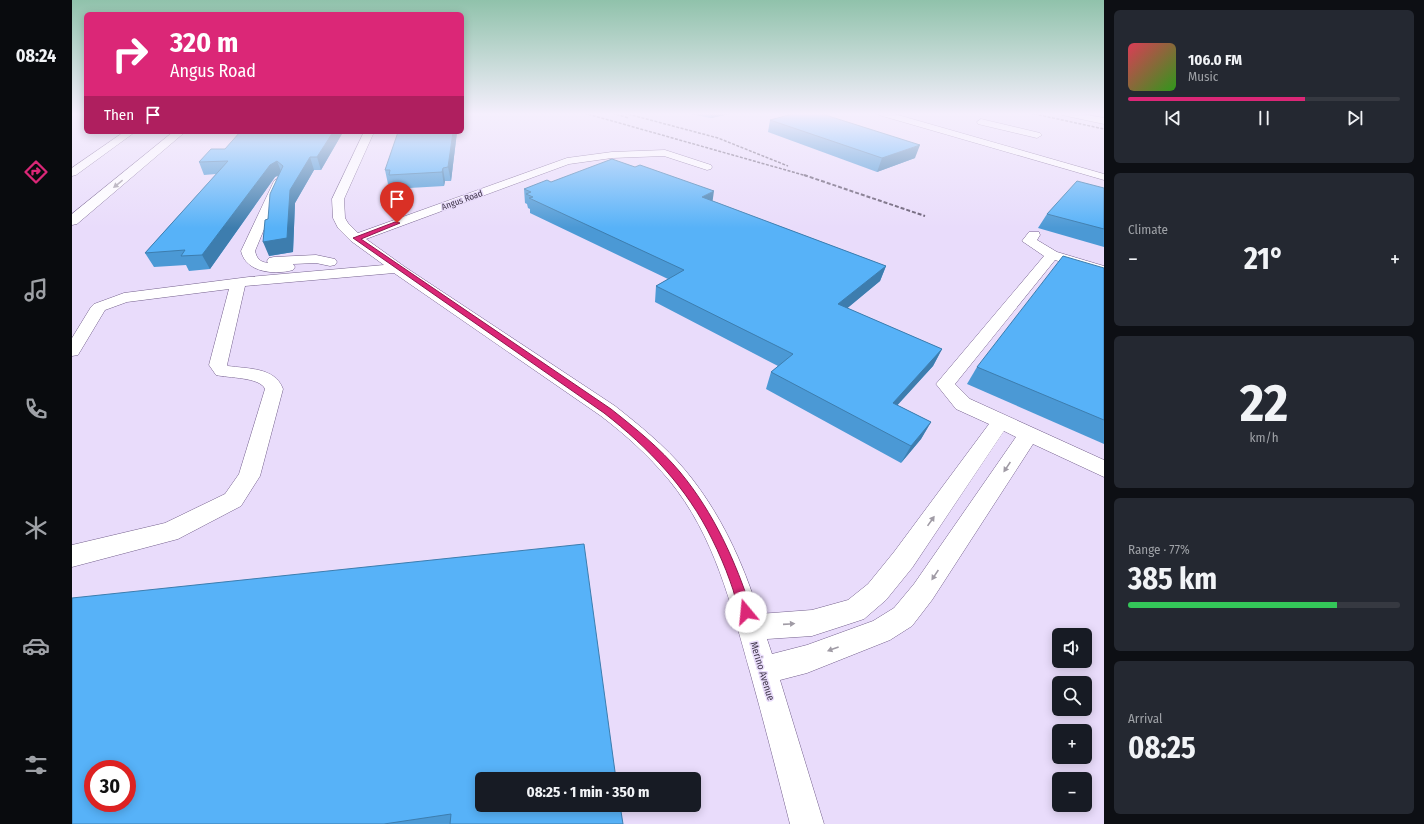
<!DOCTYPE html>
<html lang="en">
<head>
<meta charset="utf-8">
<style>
  :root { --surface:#171b24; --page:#242831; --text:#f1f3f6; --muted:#9ea1a6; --line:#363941; --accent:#db2777 }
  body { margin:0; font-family:"Fira Sans Condensed",sans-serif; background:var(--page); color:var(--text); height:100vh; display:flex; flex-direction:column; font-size:15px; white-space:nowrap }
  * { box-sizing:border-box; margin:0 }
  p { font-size:13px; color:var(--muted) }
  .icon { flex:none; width:22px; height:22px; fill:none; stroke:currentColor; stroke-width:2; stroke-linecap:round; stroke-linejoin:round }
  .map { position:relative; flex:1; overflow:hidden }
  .side { display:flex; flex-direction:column; gap:10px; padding:10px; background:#0d0f14; width:320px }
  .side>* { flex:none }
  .top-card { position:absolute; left:12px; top:12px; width:380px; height:122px; border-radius:6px; box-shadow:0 2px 10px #0003; background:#db2777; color:#fff; overflow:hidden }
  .tools { position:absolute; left:980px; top:628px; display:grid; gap:8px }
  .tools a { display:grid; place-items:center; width:40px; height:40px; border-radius:6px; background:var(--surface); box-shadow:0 2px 10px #0003; font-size:20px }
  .speed { position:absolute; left:12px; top:760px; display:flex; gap:8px; font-size:20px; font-weight:700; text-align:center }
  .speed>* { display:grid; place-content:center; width:52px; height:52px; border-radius:50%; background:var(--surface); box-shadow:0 2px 10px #0003; line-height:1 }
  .speed .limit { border:6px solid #d22; background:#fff; color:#111 }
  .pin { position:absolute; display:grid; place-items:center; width:34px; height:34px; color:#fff; margin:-41px -17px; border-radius:50% 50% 50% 0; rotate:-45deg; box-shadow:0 0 4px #0007 }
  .pin .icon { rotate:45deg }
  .me { position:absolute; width:44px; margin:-22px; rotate:343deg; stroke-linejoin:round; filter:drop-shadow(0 0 3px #0008) }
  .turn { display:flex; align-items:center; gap:14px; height:84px; padding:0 20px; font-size:18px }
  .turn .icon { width:52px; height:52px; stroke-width:2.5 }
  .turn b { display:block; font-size:28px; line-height:34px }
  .then { display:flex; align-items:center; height:38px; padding:0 20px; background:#0003; gap:8px; font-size:15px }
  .big { font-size:30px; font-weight:700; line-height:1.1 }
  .side .widget { flex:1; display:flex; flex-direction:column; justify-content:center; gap:6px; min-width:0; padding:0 14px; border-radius:6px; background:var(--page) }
  .side .dial { align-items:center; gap:0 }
  .dial b { font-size:52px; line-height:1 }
  .song { display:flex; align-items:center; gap:12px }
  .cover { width:48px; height:48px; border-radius:6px; background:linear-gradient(135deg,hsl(350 70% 55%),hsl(110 70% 35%)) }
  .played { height:4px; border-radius:2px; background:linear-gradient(90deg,var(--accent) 65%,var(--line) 65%) }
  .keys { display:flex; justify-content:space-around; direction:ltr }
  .heat { display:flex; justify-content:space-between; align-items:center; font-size:22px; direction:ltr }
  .charge { height:6px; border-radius:3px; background:linear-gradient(90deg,#34c759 77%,var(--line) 0) }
  .trip { position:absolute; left:403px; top:772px; width:226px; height:40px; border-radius:6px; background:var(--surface); box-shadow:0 2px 10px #0003; font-weight:700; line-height:40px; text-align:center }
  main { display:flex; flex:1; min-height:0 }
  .dock { display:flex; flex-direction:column; width:72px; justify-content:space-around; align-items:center; background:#090b0e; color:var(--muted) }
  .dock .icon { width:28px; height:28px }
  .dock .current { color:var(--accent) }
  .dock b { font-size:18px; color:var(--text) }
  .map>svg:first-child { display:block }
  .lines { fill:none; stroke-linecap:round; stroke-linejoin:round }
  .minor-casing { stroke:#74608d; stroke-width:1 }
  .major-casing { stroke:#74608d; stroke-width:1 }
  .minor { fill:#fff; fill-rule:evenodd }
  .major { fill:#fff; fill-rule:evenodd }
  .rail-far1 { stroke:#63596f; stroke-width:1.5; stroke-dasharray:3 1.5; stroke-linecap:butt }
  .rail { stroke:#63596f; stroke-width:2; stroke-dasharray:4 2; stroke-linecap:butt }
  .wall { fill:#4b99d5 }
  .shaded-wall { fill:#3d7dae }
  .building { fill:#57b2f8; stroke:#3d7dae; fill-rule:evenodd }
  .oneway { fill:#a09ba5 }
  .route { fill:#db2777; stroke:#8e194d }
  .labels { text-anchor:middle; stroke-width:3; stroke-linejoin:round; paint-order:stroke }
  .far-street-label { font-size:9px; fill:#40374b; stroke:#e9dcfb }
  .street-label { font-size:10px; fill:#40374b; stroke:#e9dcfb }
</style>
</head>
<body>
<main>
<nav class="dock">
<b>08:24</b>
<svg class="icon current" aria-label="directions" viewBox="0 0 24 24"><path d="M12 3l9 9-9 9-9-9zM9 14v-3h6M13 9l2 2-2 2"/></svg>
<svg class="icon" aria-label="music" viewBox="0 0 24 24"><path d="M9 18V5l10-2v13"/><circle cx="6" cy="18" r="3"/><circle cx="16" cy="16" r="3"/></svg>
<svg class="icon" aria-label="phone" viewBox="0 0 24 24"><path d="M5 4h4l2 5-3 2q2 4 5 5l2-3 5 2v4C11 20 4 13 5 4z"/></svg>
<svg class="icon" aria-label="climate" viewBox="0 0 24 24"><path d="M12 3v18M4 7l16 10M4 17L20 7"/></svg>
<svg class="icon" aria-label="car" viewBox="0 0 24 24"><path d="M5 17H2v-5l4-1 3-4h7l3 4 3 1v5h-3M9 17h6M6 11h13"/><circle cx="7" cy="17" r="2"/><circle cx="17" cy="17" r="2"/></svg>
<svg class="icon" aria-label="filters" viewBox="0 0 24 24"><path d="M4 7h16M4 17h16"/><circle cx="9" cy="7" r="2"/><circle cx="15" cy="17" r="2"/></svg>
</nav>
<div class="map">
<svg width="1032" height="824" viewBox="0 0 1032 824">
  <rect width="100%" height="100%" fill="#e9dcfb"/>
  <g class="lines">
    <g class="minor-casing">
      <g id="minor">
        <path d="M 806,113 L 819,113 L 1032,174 L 1032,180 L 807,115 Z"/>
        <path d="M 989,113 L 1005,113 L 1032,118 L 1032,124 L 990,115 Z"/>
        <path d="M 909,119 L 968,133 L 970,135 L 965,138 L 906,124 L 905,122 Z"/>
        <path d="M 52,132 L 63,132 L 4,175 L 0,176 L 0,168 Z"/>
        <path d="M 292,132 L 302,132 L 272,199 L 273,218 L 276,223 L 286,233 L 495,158 L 540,152 L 593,150 L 639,165 L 640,167 L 639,169 L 635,170 L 592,156 L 540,158 L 497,164 L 294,239 L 333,267 L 543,406 C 567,425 593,446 613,470 C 648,512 671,562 687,614 L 740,610 L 776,600 L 796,584 L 822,552 L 917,424 L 884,409 L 864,384 L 972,256 L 950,241 L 957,232 L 967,232 L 968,235 L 965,240 L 985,252 L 1032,266 L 1032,275 L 983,260 L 883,384 L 898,399 L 1032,460 L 1032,477 L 961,444 L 860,600 L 840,626 L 818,640 L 735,673 L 708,680 L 752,824 L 718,824 C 705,773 692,722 678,672 C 659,605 643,536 597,480 C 577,456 554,435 529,416 L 322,273 L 173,286 L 155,365 L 156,366 C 176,369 203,367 211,389 L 188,476 L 169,506 L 106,539 L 0,567 L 0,545 L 93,523 L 153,494 L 167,474 L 193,389 C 188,377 156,378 144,375 L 137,365 L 157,289 L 55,302 L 33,310 L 6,355 L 0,356 L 0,338 L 19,307 L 22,304 L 52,293 L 177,277 L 312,265 L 279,241 L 266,228 L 261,218 L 260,199 ZM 932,431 L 944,437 L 842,584 L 822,608 L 801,621 L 735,645 L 700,654 L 695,639 L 740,636 L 783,622 L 792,619 L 814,600 L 840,568 Z"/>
        <path d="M 207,178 L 212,181 L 183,251 C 185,259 188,262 196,263 L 195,261 L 197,258 L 202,257 L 244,255 L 263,259 L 265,262 L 263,265 L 258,266 L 244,263 L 221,264 L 223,267 L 221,270 C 203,275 174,273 169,251 L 202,181 Z"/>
      </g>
    </g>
    <g class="major-casing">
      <path id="major" d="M 101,132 L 113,132 L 5,224 L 0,225 L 0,214 Z"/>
    </g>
    <use href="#minor" class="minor"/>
    <use href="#major" class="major"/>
    <g class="rail-far1">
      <path d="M 512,113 L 735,176"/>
      <path d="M 540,113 L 557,118"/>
      <path d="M 552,113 L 646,138 L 716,166"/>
      <path d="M 958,113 L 1032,129"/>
    </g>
    <path class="rail" d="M 732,175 L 853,216"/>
  </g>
  <g class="wall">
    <path d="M 614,113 L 662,113 L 639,118 Z"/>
    <path d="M 698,120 L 843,158 L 805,172 L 696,132 Z"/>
    <path d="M 271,132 L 249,170 L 242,170 L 223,203 L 221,252 L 197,256 L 196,219 L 206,175 L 203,177 L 138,269 L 117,271 L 114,265 L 82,267 L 73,253 L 144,174 L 132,175 L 127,162 L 153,149 Z"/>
    <path d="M 385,132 L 379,181 L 373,181 L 372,186 L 320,189 L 319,184 L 316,184 L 313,170 Z"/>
    <path d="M 479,182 L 641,201 L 814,266 L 808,281 L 775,308 L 870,349 L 861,366 L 825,405 L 859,422 L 849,439 L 829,463 L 694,389 L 699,372 L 706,366 L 583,302 L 584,286 L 596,279 L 458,213 L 458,209 L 456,208 L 455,204 L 453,203 L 452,189 Z"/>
    <path d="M 1032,188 L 1032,247 L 966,228 L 975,214 Z"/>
    <path d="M 1032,268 L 1032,444 L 895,384 L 905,367 Z"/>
    <path d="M 0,598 L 551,824 L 0,824 Z"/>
  </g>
  <g class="shaded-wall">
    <path d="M 640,113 L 662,113 L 639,118 Z"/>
    <path d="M 261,132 L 271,132 L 249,170 L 245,157 Z"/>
    <path d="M 381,132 L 385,132 L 379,181 L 376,167 Z"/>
    <path d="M 848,145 L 843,158 L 805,172 L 810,158 Z"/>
    <path d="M 238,157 L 242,170 L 223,203 L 221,252 L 197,256 L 191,242 L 218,190 Z"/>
    <path d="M 205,161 L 210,174 L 203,177 L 138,269 L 130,255 L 198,165 Z"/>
    <path d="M 371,168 L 373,181 L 372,186 L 370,172 Z"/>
    <path d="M 642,191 L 640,205 L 630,197 Z"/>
    <path d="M 814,266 L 808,281 L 760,321 L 766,304 Z"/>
    <path d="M 870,349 L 861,366 L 812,420 L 821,403 Z"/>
    <path d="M 859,422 L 849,439 L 829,463 L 839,446 Z"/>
  </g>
  <g class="building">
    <path d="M 725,113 L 747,113 L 848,145 L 810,158 L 698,120 Z"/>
    <path d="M 168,132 L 261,132 L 245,157 L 238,157 L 218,190 L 215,238 L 191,242 L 193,220 L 196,219 L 198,194 L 211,166 L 205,161 L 198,165 L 130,255 L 109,256 L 113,250 L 73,253 L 156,161 L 127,162 L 139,149 L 153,149 Z"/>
    <path d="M 326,132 L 381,132 L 376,167 L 371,168 L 370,172 L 317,175 L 318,170 L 313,170 Z"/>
    <path d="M 540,159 L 563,167 L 568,165 L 642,191 L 630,197 L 814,266 L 766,304 L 870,349 L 821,403 L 859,422 L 839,446 L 699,372 L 721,354 L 584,286 L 612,270 L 457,198 L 461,197 L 454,194 L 459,192 L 452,189 L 475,180 L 479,182 Z"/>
    <path d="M 1005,181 L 1032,188 L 1032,229 L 975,214 Z"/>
    <path d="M 991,256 L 1032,268 L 1032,420 L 905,367 Z"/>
    <path d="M 512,544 L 544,779 L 410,779 L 410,805 L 548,805 L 551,824 L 378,824 L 379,814 L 312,824 L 0,824 L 0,598 ZM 21,769 L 55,769 L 55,803 L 21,803 Z"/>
  </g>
  <defs><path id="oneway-solid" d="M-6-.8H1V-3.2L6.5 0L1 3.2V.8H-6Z"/></defs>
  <g class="oneway">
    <use href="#oneway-solid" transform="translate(46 184) rotate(141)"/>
    <use href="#oneway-solid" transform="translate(935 467) rotate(124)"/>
    <use href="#oneway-solid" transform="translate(859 521) rotate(-55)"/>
    <use href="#oneway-solid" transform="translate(863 575) rotate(124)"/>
    <use href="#oneway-solid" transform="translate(717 624) rotate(-4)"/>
    <use href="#oneway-solid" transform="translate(761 649) rotate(160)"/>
  </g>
  <linearGradient id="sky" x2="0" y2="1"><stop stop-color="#90c2ab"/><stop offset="0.5" stop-color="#f5effd"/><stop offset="1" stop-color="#f5effd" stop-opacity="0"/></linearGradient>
  <rect width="1032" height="228" fill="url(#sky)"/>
  <path class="route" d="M 323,222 L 328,223 L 289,239 L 539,409 C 563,428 588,448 608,472 C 642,513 664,562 680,612 L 678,616 L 674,618 L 669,616 C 664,605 663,593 658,581 C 653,567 647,553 640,539 C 615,488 577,448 532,413 L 281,238 Z"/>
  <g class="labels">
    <g class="far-street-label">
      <text transform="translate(390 200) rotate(-20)" y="3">Angus Road</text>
    </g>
    <g class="street-label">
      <text transform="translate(691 671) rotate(73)" y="4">Merino Avenue</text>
    </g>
  </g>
</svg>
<div class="tools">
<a><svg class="icon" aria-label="sound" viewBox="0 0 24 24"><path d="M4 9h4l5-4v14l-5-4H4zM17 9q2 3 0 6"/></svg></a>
<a><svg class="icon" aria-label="search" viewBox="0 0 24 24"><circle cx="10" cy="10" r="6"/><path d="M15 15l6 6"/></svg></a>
<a>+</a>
<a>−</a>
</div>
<div class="speed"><div class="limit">30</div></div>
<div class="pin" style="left:325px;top:223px;background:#d93025"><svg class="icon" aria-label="arrive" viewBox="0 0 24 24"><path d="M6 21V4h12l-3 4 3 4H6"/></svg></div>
<svg class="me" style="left:674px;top:612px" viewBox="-20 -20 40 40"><circle r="19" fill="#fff"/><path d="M0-13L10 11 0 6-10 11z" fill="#db2777"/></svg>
<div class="trip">08:25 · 1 min · 350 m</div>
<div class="top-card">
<div class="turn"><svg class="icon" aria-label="right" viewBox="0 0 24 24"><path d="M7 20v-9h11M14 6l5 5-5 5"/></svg><div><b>320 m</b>Angus Road</div></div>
<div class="then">Then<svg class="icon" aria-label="arrive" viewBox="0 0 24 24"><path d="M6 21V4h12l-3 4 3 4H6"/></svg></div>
</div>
</div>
<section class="side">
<div class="widget">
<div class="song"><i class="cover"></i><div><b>106.0 FM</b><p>Music</p></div></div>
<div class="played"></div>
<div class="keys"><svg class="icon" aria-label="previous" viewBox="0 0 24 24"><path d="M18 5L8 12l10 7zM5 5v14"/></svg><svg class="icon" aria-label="pause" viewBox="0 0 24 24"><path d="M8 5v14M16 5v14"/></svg><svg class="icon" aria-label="next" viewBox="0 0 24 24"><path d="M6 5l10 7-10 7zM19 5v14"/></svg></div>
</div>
<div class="widget"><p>Climate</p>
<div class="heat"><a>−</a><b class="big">21°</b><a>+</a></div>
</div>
<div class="widget dial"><b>22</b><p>km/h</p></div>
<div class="widget"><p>Range · 77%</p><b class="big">385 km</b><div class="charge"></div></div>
<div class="widget"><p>Arrival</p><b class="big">08:25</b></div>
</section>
</main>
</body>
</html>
